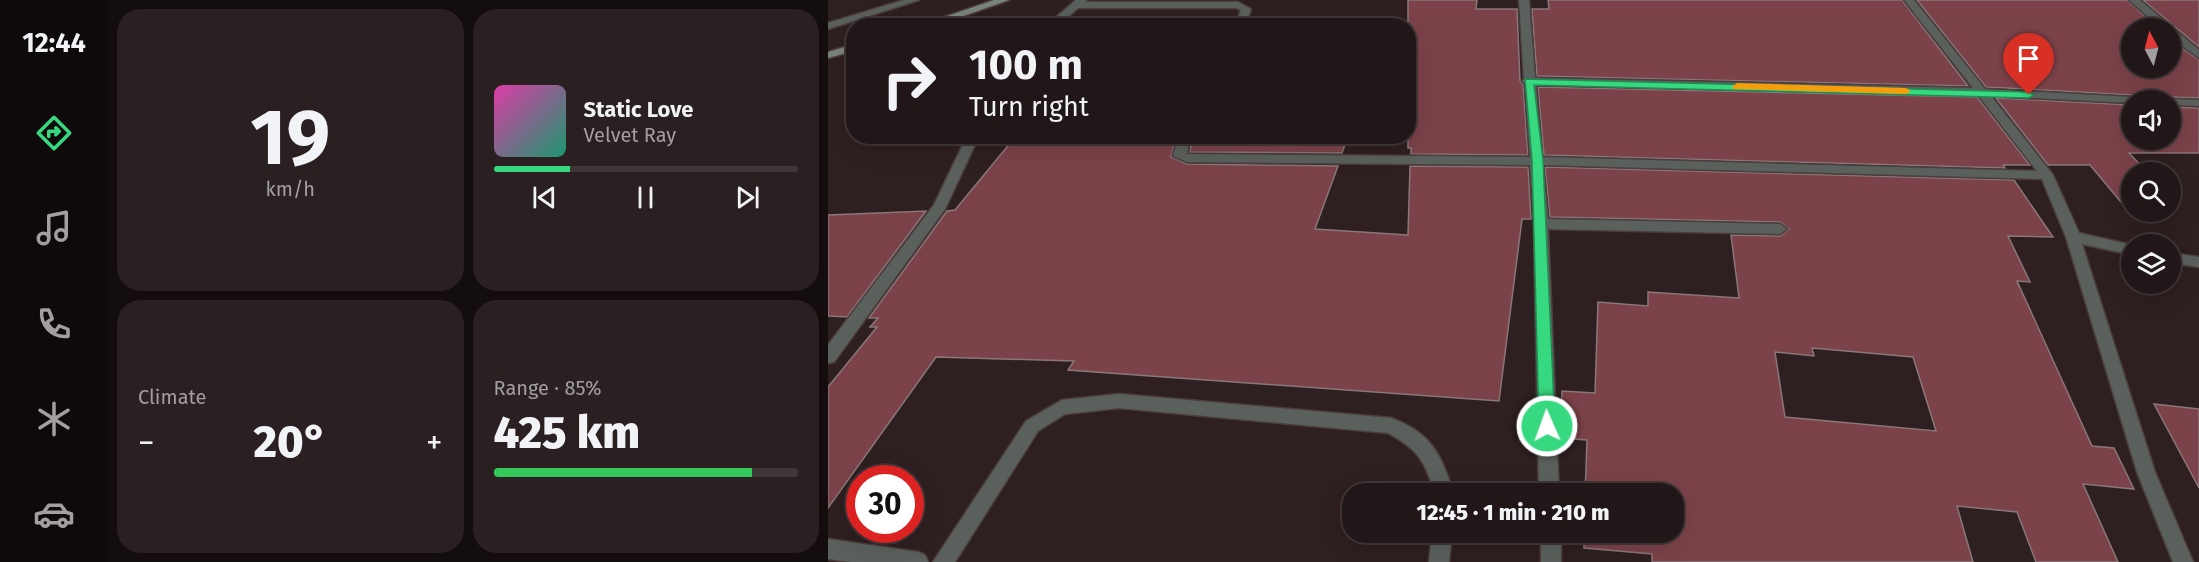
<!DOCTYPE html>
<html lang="en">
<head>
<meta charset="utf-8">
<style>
  :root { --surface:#221718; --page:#2a2021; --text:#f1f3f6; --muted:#a29fa2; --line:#3f3637; --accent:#36d880 }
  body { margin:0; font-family:"Fira Sans",sans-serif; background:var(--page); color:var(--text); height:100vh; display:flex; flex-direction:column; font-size:22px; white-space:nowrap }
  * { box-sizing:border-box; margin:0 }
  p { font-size:20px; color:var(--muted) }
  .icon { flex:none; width:33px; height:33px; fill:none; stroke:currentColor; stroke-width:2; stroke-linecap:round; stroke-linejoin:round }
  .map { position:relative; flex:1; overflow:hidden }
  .panel { display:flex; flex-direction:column; gap:9px; padding:9px; background:#130d0d; width:720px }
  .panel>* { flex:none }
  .hud { position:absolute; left:18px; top:18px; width:570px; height:126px; border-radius:24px; box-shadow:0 6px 24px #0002,0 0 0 2px var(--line); background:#221718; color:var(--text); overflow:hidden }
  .needle { width:39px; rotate:353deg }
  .buttons { position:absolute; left:1293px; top:18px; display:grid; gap:12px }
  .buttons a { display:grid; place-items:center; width:60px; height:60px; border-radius:50%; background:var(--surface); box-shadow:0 6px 24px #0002,0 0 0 2px var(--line); font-size:30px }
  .speed { position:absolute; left:18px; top:465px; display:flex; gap:12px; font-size:30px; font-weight:700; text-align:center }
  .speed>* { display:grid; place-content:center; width:78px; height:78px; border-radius:50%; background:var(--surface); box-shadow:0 6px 24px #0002,0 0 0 2px var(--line); line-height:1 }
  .speed .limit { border:9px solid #d22; background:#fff; color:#111 }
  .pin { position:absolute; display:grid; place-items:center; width:51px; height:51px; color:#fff; margin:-62px -26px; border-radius:50% 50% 50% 0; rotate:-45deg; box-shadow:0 0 6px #0007 }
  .pin .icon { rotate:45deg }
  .me { position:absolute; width:66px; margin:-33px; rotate:358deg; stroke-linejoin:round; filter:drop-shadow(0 0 4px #0008) }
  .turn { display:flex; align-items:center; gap:21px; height:126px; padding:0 24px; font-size:27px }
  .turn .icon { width:78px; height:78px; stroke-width:2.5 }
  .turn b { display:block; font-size:42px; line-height:51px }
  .big { font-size:45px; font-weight:800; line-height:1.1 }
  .panel .widget { flex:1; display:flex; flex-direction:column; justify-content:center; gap:9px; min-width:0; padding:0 21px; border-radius:24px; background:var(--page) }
  .panel .dial { align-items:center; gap:0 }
  .dial b { font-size:78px; line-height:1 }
  .song { display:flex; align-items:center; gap:18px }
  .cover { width:72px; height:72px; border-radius:9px; background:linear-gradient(135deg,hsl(320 70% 55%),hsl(160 70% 35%)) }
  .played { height:6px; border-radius:3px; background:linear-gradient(90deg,var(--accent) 25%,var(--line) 25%) }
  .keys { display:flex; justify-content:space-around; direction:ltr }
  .heat { display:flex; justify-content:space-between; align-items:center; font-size:33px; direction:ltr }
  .charge { height:9px; border-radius:4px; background:linear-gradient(90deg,#34c759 85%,var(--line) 0) }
  .panel .tiles { flex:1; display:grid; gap:9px; grid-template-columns:repeat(2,1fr) }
  .trip { position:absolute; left:514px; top:483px; width:342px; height:60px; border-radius:24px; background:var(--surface); box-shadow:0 6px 24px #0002,0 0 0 2px var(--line); font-weight:800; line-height:60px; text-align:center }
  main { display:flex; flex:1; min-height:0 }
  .tab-bar { display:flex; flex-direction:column; width:108px; justify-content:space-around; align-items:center; background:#0e090a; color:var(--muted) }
  .tab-bar .icon { width:42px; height:42px }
  .tab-bar .on { color:var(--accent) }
  .tab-bar b { font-size:27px; color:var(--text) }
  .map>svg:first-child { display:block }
  .building { fill:#7b4249; stroke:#8a7778; stroke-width:1.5; fill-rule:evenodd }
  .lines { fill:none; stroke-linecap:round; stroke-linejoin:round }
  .service-casing { stroke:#4c3d3e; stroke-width:3 }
  .minor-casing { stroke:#4c3d3e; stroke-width:3 }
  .tertiary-casing { stroke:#4c3d3e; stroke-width:3 }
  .secondary-casing { stroke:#4c3d3e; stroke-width:3 }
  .service { fill:#5a615c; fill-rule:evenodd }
  .minor { fill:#5a615c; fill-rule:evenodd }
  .tertiary { fill:#5a615c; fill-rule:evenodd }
  .secondary { fill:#79847c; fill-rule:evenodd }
  .route { fill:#36d880; stroke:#238c53; stroke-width:1.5 }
  .slow { fill:#f59e0b }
</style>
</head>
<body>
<main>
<nav class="tab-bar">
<b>12:44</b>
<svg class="icon on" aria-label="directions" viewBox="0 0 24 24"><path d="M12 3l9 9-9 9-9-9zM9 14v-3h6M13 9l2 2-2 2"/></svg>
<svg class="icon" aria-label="music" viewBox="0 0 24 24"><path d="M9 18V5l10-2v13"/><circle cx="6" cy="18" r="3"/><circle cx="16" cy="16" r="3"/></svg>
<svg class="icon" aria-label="phone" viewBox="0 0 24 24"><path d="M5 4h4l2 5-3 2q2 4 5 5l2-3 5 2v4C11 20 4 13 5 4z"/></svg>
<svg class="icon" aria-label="climate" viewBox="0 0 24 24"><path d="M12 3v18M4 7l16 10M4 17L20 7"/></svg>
<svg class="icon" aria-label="car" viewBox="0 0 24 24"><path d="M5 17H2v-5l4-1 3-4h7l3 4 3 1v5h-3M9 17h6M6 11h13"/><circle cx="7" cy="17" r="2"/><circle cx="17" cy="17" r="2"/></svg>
</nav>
<section class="panel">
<div class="tiles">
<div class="widget dial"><b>19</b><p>km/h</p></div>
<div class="widget">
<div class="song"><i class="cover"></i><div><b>Static Love</b><p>Velvet Ray</p></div></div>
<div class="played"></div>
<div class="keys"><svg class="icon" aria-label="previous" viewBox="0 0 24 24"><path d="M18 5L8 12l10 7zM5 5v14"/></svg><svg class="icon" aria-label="pause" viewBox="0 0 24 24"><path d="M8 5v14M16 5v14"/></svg><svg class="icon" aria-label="next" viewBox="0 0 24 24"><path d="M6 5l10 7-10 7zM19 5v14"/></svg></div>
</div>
<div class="widget"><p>Climate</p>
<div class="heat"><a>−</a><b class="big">20°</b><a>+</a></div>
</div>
<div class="widget"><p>Range · 85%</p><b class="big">425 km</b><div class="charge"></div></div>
</div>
</section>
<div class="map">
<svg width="1371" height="562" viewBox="0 0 1371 562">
  <rect width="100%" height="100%" fill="#2e1f20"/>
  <g class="building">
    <path d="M 580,0 L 649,0 L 648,9 L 689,9 L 692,81 L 695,85 L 700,155 L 583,154 L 583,148 L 580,148 Z"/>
    <path d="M 720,0 L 1074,0 L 1140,86 L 709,76 L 704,9 L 721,9 Z"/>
    <path d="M 1089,0 L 1299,0 L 1330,28 L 1304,28 L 1304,68 L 1342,68 L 1342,40 L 1371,60 L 1371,98 L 1342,97 L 1326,100 L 1323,96 L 1158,87 Z"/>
    <path d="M 1315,0 L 1371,0 L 1371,47 Z"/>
    <path d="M 710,87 L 1149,97 L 1202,165 L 1175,165 L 1177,168 L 716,155 Z"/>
    <path d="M 1168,98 L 1304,105 L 1304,140 L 1342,140 L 1342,107 L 1371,108 L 1371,153 L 1301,153 L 1319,172 L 1304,172 L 1304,202 L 1293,202 L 1262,165 L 1220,165 Z"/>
    <path d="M 188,136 L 348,136 L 343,157 L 359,164 L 510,166 L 487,229 L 580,235 L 582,166 L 700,167 L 703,219 L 694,219 L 671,401 L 240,370 L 246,361 L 108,357 L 0,508 L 0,387 L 49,327 L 42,327 L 50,318 L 41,318 L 119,211 L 127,210 Z"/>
    <path d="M 364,136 L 520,136 L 514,153 L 362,152 Z"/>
    <path d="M 717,167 L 1186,180 L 1225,237 L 1180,236 L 1202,282 L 1189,281 L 1264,446 L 1286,448 L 1306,489 L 1255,484 L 1290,562 L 1208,562 L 1189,512 L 1129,506 L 1145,562 L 824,562 L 824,554 L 756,548 L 756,532 L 846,532 L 846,494 L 757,494 L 759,440 L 732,438 L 734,391 L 767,393 L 770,302 L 820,306 L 820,292 L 911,298 L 903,235 L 952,236 L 961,229 L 952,222 L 722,217 ZM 984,348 L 1085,357 L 1108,431 L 957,417 L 947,352 L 986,356 Z"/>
    <path d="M 98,211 L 19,317 L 0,316 L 0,215 Z"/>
    <path d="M 1326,404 L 1371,409 L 1371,488 Z"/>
  </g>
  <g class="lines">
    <g class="service-casing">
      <g id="service">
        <path d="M 76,0 L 91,0 L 0,29 L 0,23 Z"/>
        <path d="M 291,394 L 563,418 C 604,433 613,455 626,494 L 607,494 C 597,461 591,450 560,433 L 291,408 L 237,414 L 210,431 L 127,562 L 105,562 L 198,421 L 234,400 Z"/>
        <path d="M 604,532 L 624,532 L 621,562 L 601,562 Z"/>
      </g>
    </g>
    <g class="minor-casing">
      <g id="minor">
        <path d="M 248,0 L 259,0 L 257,2 L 410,2 L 423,9 L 417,26 L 407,26 L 413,10 L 408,8 L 250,8 L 230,26 L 218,26 Z"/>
        <path d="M 691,0 L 701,0 L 707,78 L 1145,88 L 1076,0 L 1086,0 L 1157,89 L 1323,98 L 1324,100 L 1304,100 L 1304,103 L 1163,96 L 1225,175 L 1251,233 L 1304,245 L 1304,255 L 1254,244 L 1327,472 L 1365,562 L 1345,562 L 1309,472 L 1238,237 L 1214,179 L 715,165 L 720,219 L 952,224 L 959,229 L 952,234 L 720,229 L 731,494 L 711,494 L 706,224 L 702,165 L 359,162 L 345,156 L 350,136 L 362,136 L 359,154 L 702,157 L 697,84 L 694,81 L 696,79 ZM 708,85 L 1150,95 L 1209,171 L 714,157 Z"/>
        <path d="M 1301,0 L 1312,0 L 1371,50 L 1371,58 L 1342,37 L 1342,28 L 1333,28 Z"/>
        <path d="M 1342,99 L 1371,100 L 1371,106 L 1342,105 L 1342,100 L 1337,100 Z"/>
        <path d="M 139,136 L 151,136 L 117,209 L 6,362 L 0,363 L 0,345 L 106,205 Z"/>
        <path d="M 1342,253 L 1371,257 L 1371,267 L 1342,263 Z"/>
        <rect x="713" y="532" width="20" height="30"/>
      </g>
    </g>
    <g class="tertiary-casing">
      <path id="tertiary" d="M 0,539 L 90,552 L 97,555 L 100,562 L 23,562 L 0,559 Z"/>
    </g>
    <g class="secondary-casing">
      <g id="secondary">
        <path d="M 166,0 L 181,0 L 107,26 L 90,26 Z"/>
        <path d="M 26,44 L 26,51 L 0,58 L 0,52 Z"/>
      </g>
    </g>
    <use href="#service" class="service"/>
    <use href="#minor" class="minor"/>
    <use href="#tertiary" class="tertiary"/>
    <use href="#secondary" class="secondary"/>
  </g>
  <path class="route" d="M 697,79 L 1201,92 L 1206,95 L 1201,98 L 706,85 L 715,160 L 727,426 L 725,431 L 714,431 L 711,426 L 704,160 Z"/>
  <path class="slow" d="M 909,83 L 1078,88 L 1083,91 L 1078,94 L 905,89 L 904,87 Z"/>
</svg>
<div class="buttons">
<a><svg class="needle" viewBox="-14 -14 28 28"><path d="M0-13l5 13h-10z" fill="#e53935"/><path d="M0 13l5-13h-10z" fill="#a29fa2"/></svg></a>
<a><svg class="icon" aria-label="sound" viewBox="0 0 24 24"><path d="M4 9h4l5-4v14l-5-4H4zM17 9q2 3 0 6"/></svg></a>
<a><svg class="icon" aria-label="search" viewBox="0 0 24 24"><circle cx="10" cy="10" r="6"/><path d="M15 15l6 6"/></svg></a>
<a><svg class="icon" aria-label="layers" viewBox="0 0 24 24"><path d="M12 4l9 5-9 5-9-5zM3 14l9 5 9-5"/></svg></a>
</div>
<div class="speed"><div class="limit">30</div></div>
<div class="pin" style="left:1201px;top:95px;background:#d93025"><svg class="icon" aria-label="arrive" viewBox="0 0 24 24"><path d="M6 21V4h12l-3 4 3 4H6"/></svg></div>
<svg class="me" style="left:719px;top:426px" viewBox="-20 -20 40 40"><circle r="17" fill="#36d880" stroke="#fff" stroke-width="3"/><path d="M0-11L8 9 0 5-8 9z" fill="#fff"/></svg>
<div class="trip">12:45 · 1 min · 210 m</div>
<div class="hud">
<div class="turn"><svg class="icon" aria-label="right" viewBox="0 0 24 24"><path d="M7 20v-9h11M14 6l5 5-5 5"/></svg><div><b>100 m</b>Turn right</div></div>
</div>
</div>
</main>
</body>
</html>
